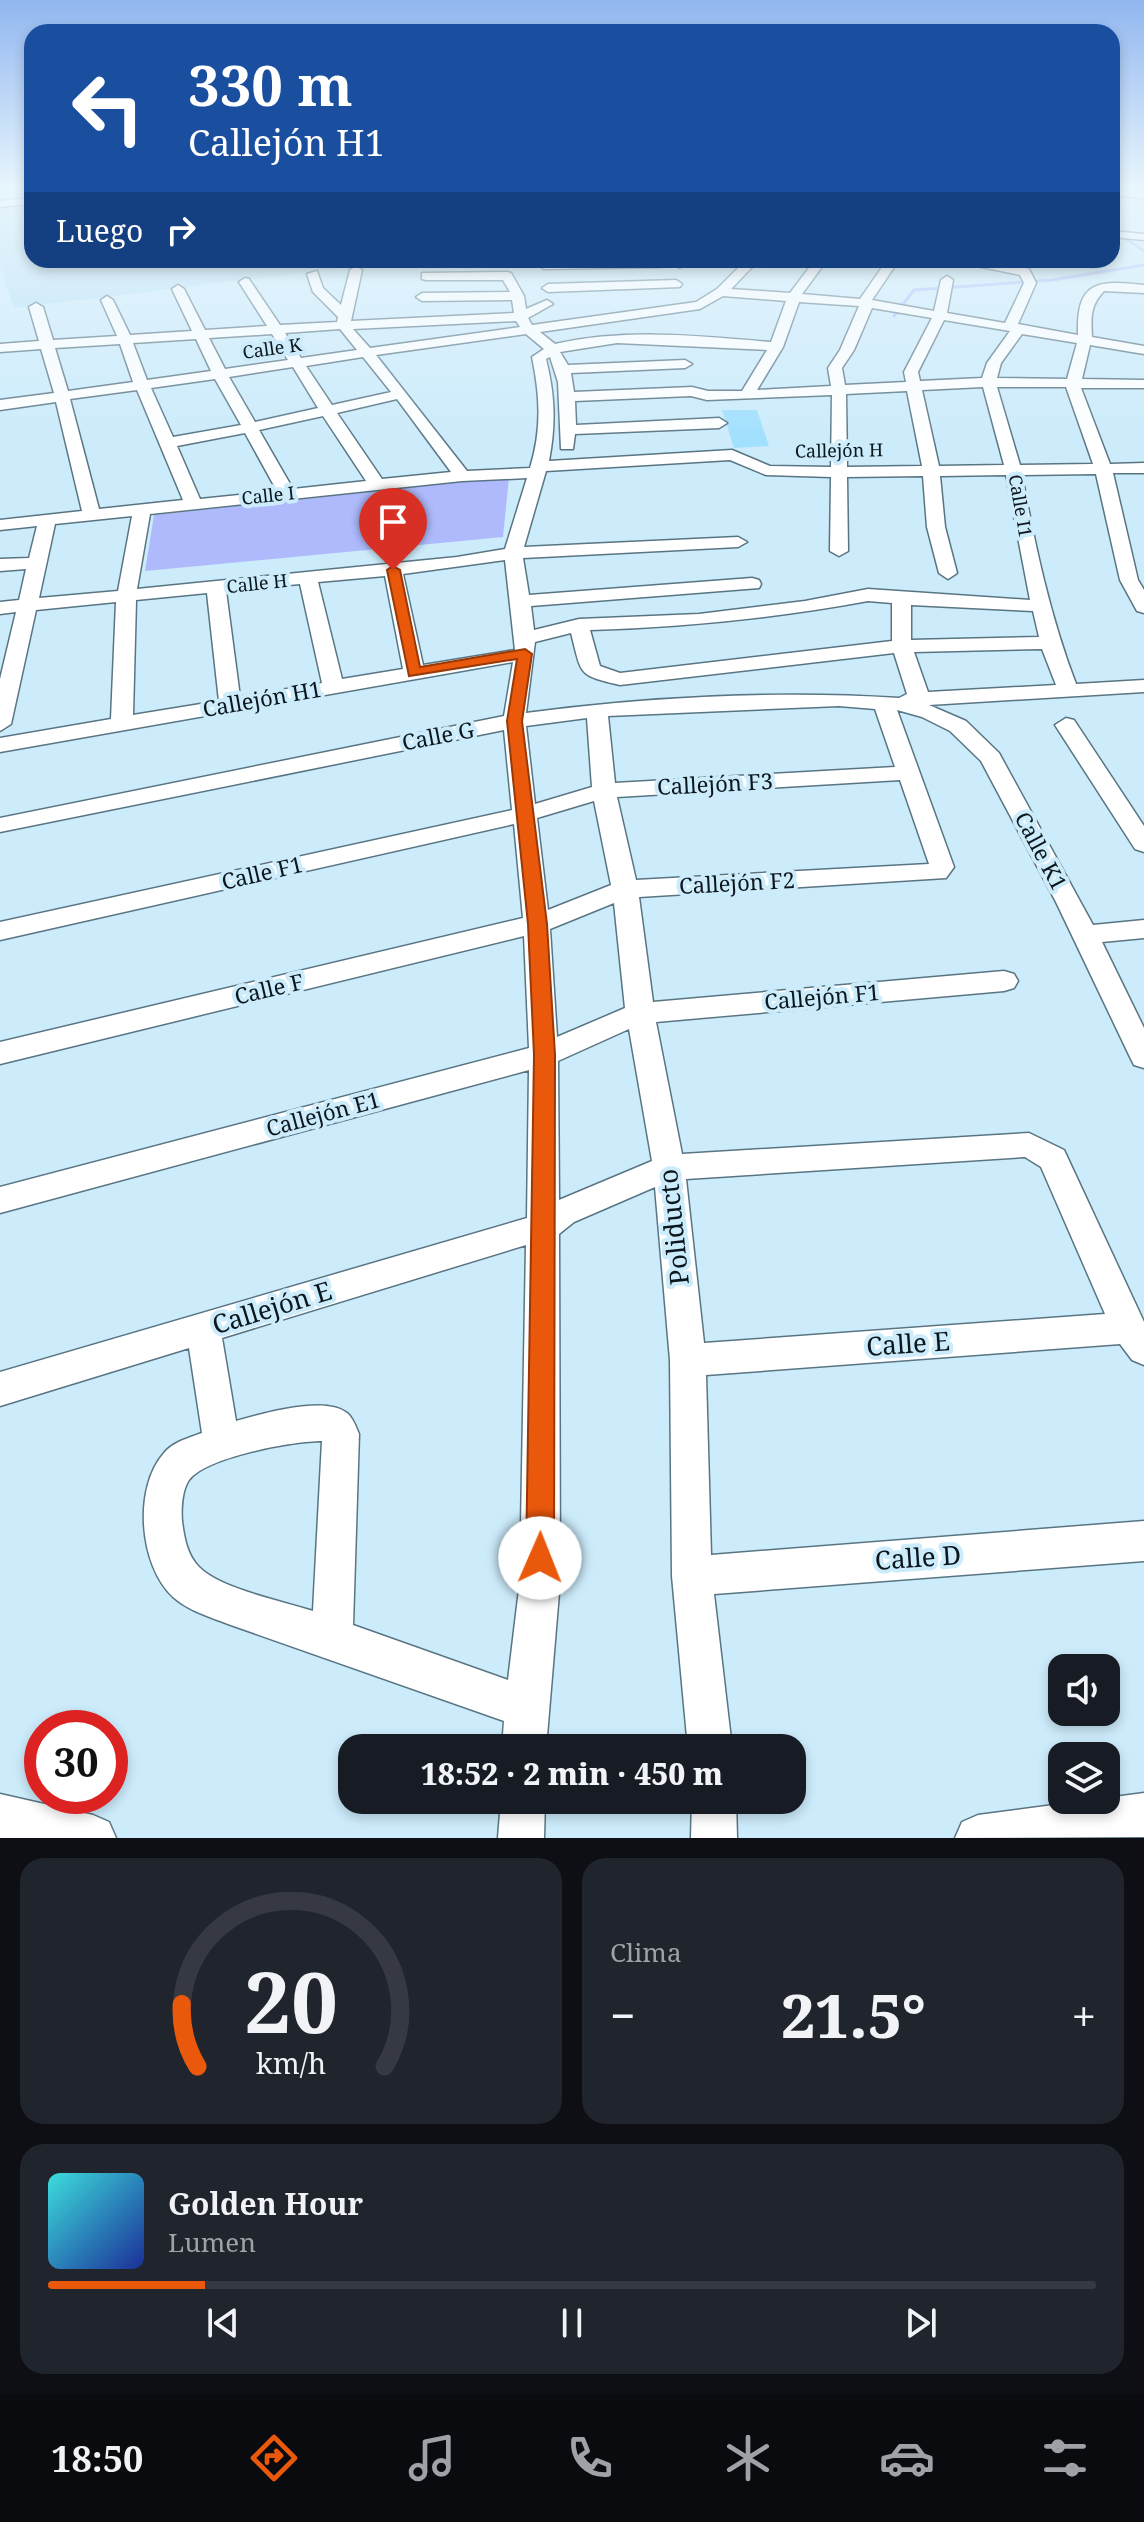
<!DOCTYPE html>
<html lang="es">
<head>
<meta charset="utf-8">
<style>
  :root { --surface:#171b24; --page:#20242c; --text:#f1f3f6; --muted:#9ea1a6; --line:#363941; --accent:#ea580c }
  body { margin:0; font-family:"Noto Serif",serif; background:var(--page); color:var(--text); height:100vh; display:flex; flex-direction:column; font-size:30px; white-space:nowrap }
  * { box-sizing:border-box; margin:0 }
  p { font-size:26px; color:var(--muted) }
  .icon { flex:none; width:44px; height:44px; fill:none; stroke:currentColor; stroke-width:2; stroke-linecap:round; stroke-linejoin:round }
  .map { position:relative; height:1838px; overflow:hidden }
  .side { display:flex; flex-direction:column; gap:20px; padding:20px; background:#0d0f14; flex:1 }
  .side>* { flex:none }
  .guide { position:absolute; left:24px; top:24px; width:1096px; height:244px; border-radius:24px; box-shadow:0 4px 12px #0003; background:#1a4fa0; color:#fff; overflow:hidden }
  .buttons { position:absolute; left:1048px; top:1654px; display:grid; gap:16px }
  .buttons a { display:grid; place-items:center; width:72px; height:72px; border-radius:16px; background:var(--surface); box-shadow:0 4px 12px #0003; font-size:40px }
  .speed { position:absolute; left:24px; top:1710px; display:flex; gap:16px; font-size:40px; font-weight:700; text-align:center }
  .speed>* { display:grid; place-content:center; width:104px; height:104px; border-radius:50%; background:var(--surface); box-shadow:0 4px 12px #0003; line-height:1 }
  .speed .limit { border:12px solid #d22; background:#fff; color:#111 }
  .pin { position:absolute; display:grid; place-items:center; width:68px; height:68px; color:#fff; margin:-82px -34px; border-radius:50% 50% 50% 0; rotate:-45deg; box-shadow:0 0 8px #0007 }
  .pin .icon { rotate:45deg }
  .me { position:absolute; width:88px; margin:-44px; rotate:1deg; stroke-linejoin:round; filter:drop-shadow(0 0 6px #0008) }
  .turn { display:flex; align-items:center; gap:28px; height:168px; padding:0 32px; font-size:36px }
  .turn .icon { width:104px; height:104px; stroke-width:2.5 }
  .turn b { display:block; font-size:56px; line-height:68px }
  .then { display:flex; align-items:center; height:76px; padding:0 32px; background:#0003; gap:16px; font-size:30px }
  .big { font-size:60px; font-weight:800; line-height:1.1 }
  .side .tile { flex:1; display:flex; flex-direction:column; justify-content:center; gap:12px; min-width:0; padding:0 28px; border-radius:24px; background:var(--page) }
  .side .dial { align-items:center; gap:0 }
  .dial svg { height:208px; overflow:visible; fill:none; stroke:var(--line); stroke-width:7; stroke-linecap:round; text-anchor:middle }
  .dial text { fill:var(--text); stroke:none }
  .song { display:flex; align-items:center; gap:24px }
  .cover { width:96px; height:96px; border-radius:12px; background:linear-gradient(135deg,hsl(180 70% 55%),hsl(230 70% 35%)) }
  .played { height:8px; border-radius:4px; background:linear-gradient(90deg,var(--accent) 15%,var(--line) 15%) }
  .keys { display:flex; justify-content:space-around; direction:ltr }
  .heat { display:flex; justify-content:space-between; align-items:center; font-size:44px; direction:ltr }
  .side .tiles { flex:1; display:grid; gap:20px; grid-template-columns:1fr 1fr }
  .tile:last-child { grid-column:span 2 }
  .trip { position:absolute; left:338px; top:1734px; width:468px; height:80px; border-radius:24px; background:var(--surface); box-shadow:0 4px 12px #0003; font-weight:800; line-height:80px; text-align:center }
  .menu { display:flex; height:128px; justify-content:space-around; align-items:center; background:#090b0e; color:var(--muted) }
  .menu .icon { width:56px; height:56px }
  .menu .on { color:var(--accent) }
  .menu b { font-size:36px; color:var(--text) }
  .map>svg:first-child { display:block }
  .built { fill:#b9e0f5 }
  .green { fill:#a0dffe }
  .water { fill:#aebafc }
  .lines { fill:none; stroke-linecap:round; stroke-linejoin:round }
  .stream { stroke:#aebafc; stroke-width:3 }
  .minor-casing { stroke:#597583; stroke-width:3 }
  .minor { fill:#fff; fill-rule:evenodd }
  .route { fill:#ea580c; stroke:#983908; stroke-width:2 }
  .labels { text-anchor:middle; stroke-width:8; stroke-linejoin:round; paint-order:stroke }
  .far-street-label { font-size:18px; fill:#0c171d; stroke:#ccebfb }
  .street-label { font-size:22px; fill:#0c171d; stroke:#ccebfb }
  .near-street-label { font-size:26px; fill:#0c171d; stroke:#ccebfb }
</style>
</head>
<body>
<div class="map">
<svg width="1144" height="1838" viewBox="0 0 1144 1838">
  <rect width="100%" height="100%" fill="#ccebfb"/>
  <path class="built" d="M 32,204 L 32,260 L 384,260 L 382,263 L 14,308 L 0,265 L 0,211 Z"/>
  <path class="green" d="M 722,410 L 757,410 L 769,446 L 734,448 Z"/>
  <path class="water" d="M 509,477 L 503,537 L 145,571 L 154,515 Z"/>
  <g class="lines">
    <g class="stream">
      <path d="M 1123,237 L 1144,251"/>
      <path d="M 894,316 L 914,290 L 1052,280 L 1144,265"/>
    </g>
    <g class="minor-casing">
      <g id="minor">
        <path d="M 1112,189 L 1144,192 L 1144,198 L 1112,195 Z"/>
        <path d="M 32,198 L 32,204 L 0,207 L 0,201 Z"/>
        <path d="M 1112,231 L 1144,234 L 1144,240 L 1112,237 Z"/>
        <path d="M 665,260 L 668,263 L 662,267 L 544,269 L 538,265 L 544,261 Z"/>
        <path d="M 677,260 L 689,260 L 680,268 L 674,264 Z"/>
        <path d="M 746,260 L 759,260 L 731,289 L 790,293 L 815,260 L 827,260 L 802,294 L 860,299 L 887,260 L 894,260 L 897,263 L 872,300 L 934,311 L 941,280 L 947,276 L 953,280 L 947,313 L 1005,323 L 1024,283 L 1020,275 L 947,260 L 975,260 L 1025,268 L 1029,269 L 1036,283 L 1018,324 L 1078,335 C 1076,280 1098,280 1144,285 L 1144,293 L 1104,291 C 1090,306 1091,317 1092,337 L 1144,346 L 1144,354 L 1090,345 L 1082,379 L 1144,380 L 1144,388 L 1081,388 L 1110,464 L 1144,463 L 1144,473 L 1113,473 L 1138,580 L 1144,590 L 1144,613 L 1137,611 L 1120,580 L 1096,474 L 1022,475 C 1035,546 1050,616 1076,684 L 1144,680 L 1144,692 L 929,705 L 966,721 L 999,753 L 1093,925 L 1144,920 L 1144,938 L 1102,942 L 1144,1028 L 1144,1068 L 1134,1065 L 1130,1057 L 1056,902 L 981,761 L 950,731 L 922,717 L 897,710 L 954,867 L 946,878 L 639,897 L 653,1002 L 1004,971 L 1014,974 L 1018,981 L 1014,988 L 1004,991 L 656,1022 L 682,1154 L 1029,1133 L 1064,1150 L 1144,1322 L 1144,1365 L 1132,1360 L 1120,1344 L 706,1375 L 711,1555 L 1144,1521 L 1144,1561 L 714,1594 L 732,1748 L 688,1748 L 672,1576 L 670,1360 L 655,1187 L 574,1222 L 559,1234 L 560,1581 L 546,1748 L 502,1748 L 504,1721 L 228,1624 C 210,1617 187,1610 173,1597 C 139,1565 133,1488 164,1453 C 173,1442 188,1438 202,1433 L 189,1348 L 0,1406 L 0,1372 L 527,1218 L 529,1070 L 0,1213 L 0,1187 L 529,1048 L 524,936 L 0,1064 L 0,1042 L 523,918 L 514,824 L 0,940 L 0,922 L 512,810 L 504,730 L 0,832 L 0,818 L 504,716 L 513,662 L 0,752 L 0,738 L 111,719 L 116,602 L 36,610 L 11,724 L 0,731 L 0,679 L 16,612 L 0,614 L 0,602 L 19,600 L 26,569 L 0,571 L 0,559 L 29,558 L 37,526 L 0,530 L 0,520 L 82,511 L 56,402 L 0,410 L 0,400 L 54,393 L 41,349 L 0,352 L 0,344 L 39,341 L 29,307 L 36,303 L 43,307 L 53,340 L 117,336 L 101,300 L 107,296 L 113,300 L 130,335 L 192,331 L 172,289 L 178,285 L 184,289 L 205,330 L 267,326 L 239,282 L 245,278 L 249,279 L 280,325 L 337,322 L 338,317 L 313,292 L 307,274 L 317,271 L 323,288 L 341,305 L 350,270 L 356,266 L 362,270 L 351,321 L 514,313 L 512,300 L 422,301 L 416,297 L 422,293 L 510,292 L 503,280 L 426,280 L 422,279 L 422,273 L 507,272 L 511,273 L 524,296 L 526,309 L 547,300 L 553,304 L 528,318 L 532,325 L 696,302 L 717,289 ZM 723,296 L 786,301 L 771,342 C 699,336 626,328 555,344 L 540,332 L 700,309 ZM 799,302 L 859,306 L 840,350 L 828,368 L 831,386 L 757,390 L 783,347 ZM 872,308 L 932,318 L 904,372 L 906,382 L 845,385 L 842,368 L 854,350 ZM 944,320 L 1010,331 L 987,363 L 982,378 L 920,381 L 918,372 ZM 516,321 L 520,327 L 370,348 L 353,329 ZM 340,329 L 357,350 L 301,358 L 285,333 ZM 272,334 L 288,360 L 225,369 L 209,338 ZM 526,334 L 544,349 L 532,357 C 540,396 542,429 530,468 L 467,471 L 376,355 ZM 1022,334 L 1077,343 L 1067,379 L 997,378 L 1001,363 ZM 196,339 L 211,371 L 147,380 L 133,343 ZM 617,343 L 767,350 L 742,391 L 708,391 L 692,387 L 574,392 L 571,373 L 685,368 L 692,364 L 685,360 L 568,365 L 560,352 ZM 120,344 L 133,382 L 68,391 L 55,348 ZM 363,357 L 391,392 L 332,405 L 306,366 ZM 550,357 L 558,382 L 561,449 L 573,449 L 575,434 L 719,428 L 727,423 L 719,418 L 576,425 L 575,401 L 691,396 L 707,400 L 832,395 L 831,467 L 770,466 L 732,450 L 549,461 C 556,424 555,395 546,359 ZM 293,367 L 318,408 L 255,422 L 229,377 ZM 215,379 L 241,425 L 173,437 L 151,388 ZM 983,387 L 1004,465 L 939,466 L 922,390 ZM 997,387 L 1066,387 L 1093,464 L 1020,465 ZM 137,390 L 183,500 L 99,509 L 70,399 ZM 907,391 L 922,466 L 847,467 L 846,394 ZM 397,399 L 451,472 L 382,479 L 337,413 ZM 323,416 L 366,481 L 293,489 L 259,430 ZM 245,433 L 277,491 L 200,499 L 177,446 ZM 730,460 L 766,475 L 831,477 L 830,551 L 839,556 L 848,551 L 847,477 L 923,476 L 927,527 L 939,573 L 948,579 L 957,573 L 945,527 L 940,476 L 1006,475 L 1030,600 L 868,589 L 805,601 L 699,614 L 579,619 L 534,630 L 531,606 L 759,588 L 761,584 L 759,580 L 752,578 L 529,595 L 523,558 L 738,547 L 747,542 L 738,537 L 524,547 L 546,471 ZM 527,478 L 505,549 L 457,557 L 137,589 L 150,514 L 462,481 ZM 132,516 L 118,591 L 39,598 L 55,524 ZM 505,560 L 515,650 L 423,665 L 403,574 ZM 385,576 L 403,669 L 342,679 L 318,582 ZM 300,584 L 322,683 L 240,697 L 226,591 ZM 207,593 L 219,701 L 133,715 L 136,600 ZM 868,601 L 892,603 L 892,641 L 620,673 L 600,666 L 590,630 C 684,627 776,618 868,601 ZM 911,605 L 1033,611 L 1039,637 L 911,640 ZM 571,633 C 582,675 577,675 620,685 L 894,653 L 907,694 L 899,698 C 781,690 644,697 526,713 L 535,642 ZM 1042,649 L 1056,685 L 928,692 L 914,652 ZM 839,706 L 875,709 L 895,767 L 615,783 L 608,716 ZM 587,718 L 592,787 L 535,804 L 526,726 ZM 900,780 L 929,864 L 636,880 L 617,797 ZM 594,801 L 611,885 L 548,910 L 537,818 ZM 614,903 L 625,1008 L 557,1037 L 550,929 ZM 629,1029 L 652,1161 L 559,1200 L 558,1061 ZM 1025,1157 L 1041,1167 L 1105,1314 L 704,1343 L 686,1179 ZM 526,1245 L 520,1581 L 508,1680 L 353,1625 L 359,1434 C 356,1427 353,1418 347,1413 C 325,1395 261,1414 236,1421 L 222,1338 ZM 322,1441 L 313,1611 C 282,1601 221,1589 199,1567 C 187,1555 184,1537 182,1521 C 181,1509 182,1490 189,1480 C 206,1457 293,1441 322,1441 Z"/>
        <path d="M 1088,260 L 1100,260 L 1093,267 L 1089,266 Z"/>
        <path d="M 676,280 L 682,284 L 680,287 L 548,292 L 542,288 L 548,284 Z"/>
        <path d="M 1066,718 L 1074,720 L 1144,826 L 1144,852 L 1135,849 L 1055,725 Z"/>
        <path d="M 1144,1793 L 1144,1837 L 955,1838 L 962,1822 L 978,1815 Z"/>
        <path d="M 0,1794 L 93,1815 L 109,1822 L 116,1838 L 0,1838 Z"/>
        <path d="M 501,1800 L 545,1800 L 544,1838 L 498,1838 Z"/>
        <path d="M 692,1800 L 736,1800 L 737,1838 L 691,1838 Z"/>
      </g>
    </g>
    <use href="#minor" class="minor"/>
  </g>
  <linearGradient id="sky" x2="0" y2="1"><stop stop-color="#91b6f0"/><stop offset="0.42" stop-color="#e8f6fd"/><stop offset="1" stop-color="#e8f6fd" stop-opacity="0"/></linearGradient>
  <rect width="1144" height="447" fill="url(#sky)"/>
  <path class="route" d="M 393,566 L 400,570 L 420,667 L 525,649 L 532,654 L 522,721 L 547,924 L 555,1055 L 554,1558 L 550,1568 L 540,1572 L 530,1568 L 526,1558 L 534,1055 L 528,924 L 507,721 L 517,659 L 409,676 L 387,570 Z"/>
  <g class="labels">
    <g class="far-street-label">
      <text transform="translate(272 349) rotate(-8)" y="6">Calle K</text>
      <text transform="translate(839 451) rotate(-1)" y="6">Callejón H</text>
      <text transform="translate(268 496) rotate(-6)" y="6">Calle I</text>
      <text transform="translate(1020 506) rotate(80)" y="6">Calle I1</text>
      <text transform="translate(257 584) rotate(-6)" y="6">Calle H</text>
    </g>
    <g class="street-label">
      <text transform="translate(262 699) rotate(-10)" y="8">Callejón H1</text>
      <text transform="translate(438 736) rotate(-11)" y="8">Calle G</text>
      <text transform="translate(715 784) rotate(-3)" y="8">Callejón F3</text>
      <text transform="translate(1041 851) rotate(62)" y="8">Calle K1</text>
      <text transform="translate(262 873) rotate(-13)" y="8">Calle F1</text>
      <text transform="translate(737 883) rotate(-3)" y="8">Callejón F2</text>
      <text transform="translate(269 989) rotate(-13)" y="8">Calle F</text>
      <text transform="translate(822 997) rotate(-5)" y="8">Callejón F1</text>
      <text transform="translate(323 1114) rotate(-15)" y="8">Callejón E1</text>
    </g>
    <g class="near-street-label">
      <text transform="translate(674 1227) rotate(-96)" y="9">Poliducto</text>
      <text transform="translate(272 1308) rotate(-17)" y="9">Callejón E</text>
      <text transform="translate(908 1344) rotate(-4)" y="9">Calle E</text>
      <text transform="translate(918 1558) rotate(-4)" y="9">Calle D</text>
    </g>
  </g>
</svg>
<div class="buttons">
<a><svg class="icon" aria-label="sound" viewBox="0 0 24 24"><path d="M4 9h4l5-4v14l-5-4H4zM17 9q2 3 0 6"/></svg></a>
<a><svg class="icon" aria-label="layers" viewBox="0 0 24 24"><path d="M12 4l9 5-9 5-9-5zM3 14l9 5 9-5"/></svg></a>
</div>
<div class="speed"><div class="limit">30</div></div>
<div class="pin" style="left:393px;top:570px;background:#d93025"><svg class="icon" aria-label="arrive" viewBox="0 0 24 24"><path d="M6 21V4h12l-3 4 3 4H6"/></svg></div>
<svg class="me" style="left:540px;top:1558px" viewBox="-20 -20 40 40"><circle r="19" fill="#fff"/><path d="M0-13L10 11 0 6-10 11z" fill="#ea580c"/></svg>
<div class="trip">18:52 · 2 min · 450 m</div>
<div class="guide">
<div class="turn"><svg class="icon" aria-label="left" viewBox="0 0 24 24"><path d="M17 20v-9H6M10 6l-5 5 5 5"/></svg><div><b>330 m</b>Callejón H1</div></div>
<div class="then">Luego<svg class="icon" aria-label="right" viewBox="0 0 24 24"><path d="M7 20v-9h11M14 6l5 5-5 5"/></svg></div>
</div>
</div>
<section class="side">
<div class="tiles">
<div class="tile dial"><svg viewBox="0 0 100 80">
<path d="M14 69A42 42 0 1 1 86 69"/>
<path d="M14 69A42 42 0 0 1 8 45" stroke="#ea580c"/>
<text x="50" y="56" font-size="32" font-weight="700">20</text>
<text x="50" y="72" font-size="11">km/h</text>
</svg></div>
<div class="tile"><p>Clima</p>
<div class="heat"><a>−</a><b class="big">21.5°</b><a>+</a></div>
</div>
<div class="tile">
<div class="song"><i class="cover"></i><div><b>Golden Hour</b><p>Lumen</p></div></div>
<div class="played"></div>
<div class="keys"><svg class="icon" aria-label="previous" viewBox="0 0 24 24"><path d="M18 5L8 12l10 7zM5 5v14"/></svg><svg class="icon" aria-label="pause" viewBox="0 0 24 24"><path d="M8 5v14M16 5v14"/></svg><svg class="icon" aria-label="next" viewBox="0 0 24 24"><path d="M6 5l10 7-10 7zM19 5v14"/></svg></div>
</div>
</div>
</section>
<nav class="menu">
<b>18:50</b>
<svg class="icon on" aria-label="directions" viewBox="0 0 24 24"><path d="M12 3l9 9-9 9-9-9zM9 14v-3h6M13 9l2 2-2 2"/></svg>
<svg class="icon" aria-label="music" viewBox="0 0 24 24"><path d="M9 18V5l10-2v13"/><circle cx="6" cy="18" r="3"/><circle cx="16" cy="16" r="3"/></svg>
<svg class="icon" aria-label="phone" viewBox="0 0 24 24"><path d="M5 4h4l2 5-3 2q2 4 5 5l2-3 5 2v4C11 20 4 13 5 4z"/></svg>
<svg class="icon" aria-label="climate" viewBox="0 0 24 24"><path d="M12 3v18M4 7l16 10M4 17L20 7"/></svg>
<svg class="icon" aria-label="car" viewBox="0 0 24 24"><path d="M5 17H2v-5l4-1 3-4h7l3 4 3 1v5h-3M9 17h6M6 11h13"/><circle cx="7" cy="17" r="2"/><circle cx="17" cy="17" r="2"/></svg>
<svg class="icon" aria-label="filters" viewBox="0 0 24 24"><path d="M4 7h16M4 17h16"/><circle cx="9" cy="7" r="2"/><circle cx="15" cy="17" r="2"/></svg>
</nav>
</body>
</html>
